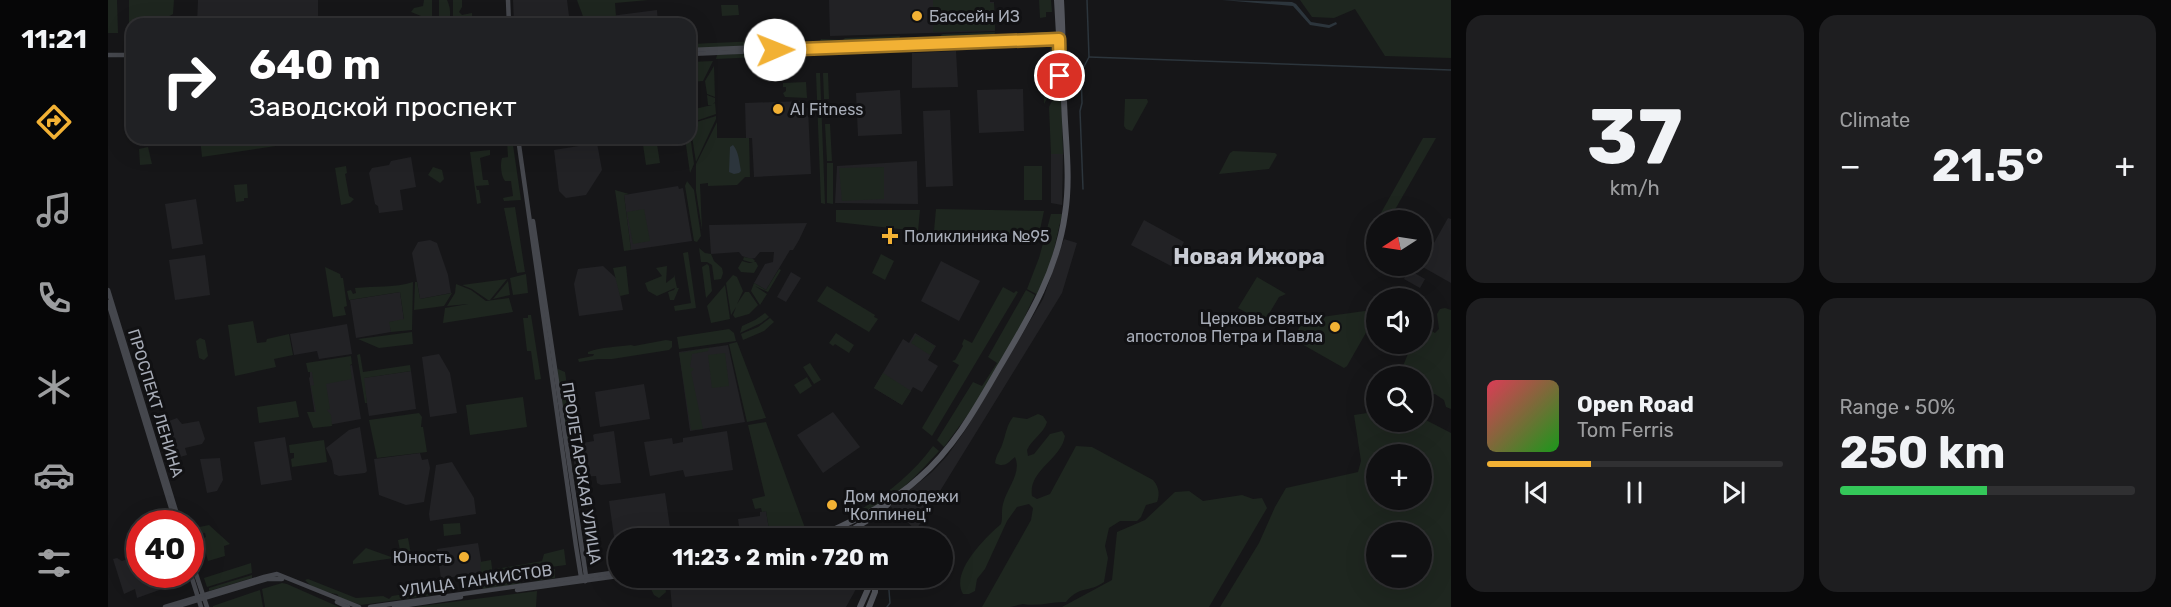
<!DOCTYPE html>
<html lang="en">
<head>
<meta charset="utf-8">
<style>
  :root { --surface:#101012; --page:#1e1e20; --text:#f1f3f6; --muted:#9c9d9f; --line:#303032; --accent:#f2b134 }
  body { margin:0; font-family:Rubik,sans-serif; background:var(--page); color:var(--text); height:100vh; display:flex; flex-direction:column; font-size:22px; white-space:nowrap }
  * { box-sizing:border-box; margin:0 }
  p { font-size:20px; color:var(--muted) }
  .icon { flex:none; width:33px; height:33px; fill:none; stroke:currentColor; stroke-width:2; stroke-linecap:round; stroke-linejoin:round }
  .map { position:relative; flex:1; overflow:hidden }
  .details { display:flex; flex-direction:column; gap:15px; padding:15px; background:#09090a; width:720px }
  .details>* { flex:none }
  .guide { position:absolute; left:18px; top:18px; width:570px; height:126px; border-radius:18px; box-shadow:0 6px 24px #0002,0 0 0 2px var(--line); background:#202124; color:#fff; overflow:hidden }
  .needle { width:39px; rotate:258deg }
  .tools { position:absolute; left:1258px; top:210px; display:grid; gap:12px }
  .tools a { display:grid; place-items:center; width:66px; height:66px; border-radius:50%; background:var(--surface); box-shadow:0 6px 24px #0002,0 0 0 2px var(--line); font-size:30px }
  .speed { position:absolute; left:18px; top:510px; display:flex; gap:12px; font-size:30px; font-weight:700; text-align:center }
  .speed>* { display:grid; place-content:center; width:78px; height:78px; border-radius:50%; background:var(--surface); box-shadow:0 6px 24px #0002,0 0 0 2px var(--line); line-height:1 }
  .speed .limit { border:9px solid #d22; background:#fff; color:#111 }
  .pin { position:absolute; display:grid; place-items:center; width:51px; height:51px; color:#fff; margin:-26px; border:3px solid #fff; border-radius:50%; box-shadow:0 2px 6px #0007 }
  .me { position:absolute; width:66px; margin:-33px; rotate:89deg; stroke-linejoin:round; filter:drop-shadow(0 0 4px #0008) }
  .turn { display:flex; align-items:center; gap:21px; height:126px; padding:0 24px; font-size:27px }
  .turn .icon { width:78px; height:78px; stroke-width:2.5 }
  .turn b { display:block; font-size:42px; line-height:51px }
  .big { font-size:45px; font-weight:700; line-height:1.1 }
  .details .tile { flex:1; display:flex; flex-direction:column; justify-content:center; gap:9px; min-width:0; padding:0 21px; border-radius:18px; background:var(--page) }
  .details .dial { align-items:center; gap:0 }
  .dial b { font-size:78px; line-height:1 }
  .song { display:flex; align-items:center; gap:18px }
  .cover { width:72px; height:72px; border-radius:9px; background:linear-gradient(135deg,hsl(350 70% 55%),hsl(120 70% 35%)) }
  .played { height:6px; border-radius:3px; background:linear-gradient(90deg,var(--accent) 35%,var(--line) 35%) }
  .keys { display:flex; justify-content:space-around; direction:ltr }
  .heat { display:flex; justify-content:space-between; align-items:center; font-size:33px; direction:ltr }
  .charge { height:9px; border-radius:4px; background:linear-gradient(90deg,#34c759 50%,var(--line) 0) }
  .details .tiles { flex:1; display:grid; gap:15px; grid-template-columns:repeat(2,1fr) }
  .trip { position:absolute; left:500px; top:528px; width:345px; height:60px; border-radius:30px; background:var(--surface); box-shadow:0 6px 24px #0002,0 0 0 2px var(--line); font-weight:700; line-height:60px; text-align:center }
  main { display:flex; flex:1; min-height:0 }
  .dock { display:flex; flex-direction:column; width:108px; justify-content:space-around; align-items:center; background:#060607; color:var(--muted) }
  .dock .icon { width:42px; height:42px }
  .dock .on { color:var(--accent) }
  .dock b { font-size:27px; color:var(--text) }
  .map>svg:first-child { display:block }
  .built { fill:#222225 }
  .green { fill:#1e261f; fill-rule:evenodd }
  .water { fill:#2c353c }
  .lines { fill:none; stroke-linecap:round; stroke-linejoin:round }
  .stream { stroke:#2c353c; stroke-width:1.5 }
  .secondary { stroke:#45474d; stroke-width:4.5 }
  .primary { stroke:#53555c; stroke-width:6 }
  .route-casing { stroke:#9d7322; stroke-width:15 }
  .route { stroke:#f2b134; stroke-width:10 }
  .poi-dot { fill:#f2b134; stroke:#111113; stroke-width:2 }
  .labels { text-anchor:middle; stroke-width:6; stroke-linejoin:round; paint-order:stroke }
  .poi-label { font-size:16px; fill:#a8adb8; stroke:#111113; text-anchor:start }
  .street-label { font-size:16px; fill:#a8adb8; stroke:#111113 }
  .district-label { font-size:22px; font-weight:bold; fill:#c9ccd4; stroke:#111113 }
</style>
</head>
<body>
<main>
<nav class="dock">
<b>11:21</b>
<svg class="icon on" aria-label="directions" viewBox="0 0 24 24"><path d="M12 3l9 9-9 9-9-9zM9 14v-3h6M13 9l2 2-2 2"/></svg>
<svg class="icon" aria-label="music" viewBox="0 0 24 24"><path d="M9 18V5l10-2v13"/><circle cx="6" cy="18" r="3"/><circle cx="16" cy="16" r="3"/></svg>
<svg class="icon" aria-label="phone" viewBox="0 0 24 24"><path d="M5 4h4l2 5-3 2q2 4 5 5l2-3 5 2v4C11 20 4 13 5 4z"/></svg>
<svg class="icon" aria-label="climate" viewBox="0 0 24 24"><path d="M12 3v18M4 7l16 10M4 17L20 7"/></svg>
<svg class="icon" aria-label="car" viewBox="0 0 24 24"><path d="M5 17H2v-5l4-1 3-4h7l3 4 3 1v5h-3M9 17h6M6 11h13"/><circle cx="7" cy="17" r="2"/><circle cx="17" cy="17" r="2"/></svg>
<svg class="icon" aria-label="filters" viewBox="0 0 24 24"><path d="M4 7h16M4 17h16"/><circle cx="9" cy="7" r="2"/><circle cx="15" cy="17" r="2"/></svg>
</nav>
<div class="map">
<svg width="1343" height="607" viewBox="0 0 1343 607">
  <rect width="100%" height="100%" fill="#161618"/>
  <g class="built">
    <path d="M 90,0 L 210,0 L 210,24 L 89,24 Z"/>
    <path d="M 405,0 L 459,0 L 462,24 L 406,23 Z"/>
    <path d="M 721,0 L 882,0 L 882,2 L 886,2 L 887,31 L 722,36 Z"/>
    <path d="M 549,10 L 550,24 L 488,24 L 495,17 Z"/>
    <path d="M 848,51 L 850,87 L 804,88 L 804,53 Z"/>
    <path d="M 915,89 L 916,131 L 871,133 L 869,90 Z"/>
    <path d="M 792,90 L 794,134 L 750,136 L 748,93 Z"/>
    <path d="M 697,101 L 696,107 L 700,108 L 703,174 L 646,177 L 644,138 L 638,138 L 637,103 Z"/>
    <path d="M 842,110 L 845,186 L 818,187 L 815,111 Z"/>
    <path d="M 489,143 L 494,170 L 478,195 L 458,198 L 451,191 L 446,150 Z"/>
    <path d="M 943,154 L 955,154 L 954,205 L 943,203 Z"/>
    <path d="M 303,157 L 308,187 L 292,190 L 295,210 L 271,213 L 270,206 L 267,204 L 261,173 L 264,168 L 281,165 L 283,161 Z"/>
    <path d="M 809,161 L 810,204 L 727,203 L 729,166 Z"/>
    <path d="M 570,186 L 571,189 L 575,188 L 584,241 L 523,250 L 516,195 Z"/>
    <path d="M 88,199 L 95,244 L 64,249 L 57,204 Z"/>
    <path d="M 1340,218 L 1343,219 L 1343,283 L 1313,266 Z"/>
    <path d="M 1036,220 L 1076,242 L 1063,266 L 1023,245 Z"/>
    <path d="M 699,223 L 691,240 L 685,250 L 682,250 L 658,290 L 646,283 L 657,264 L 665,262 L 666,252 L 652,252 L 647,258 L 643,259 L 634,256 L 631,252 L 603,254 L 601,225 Z"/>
    <path d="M 956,239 L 969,243 L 954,293 L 808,530 L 782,506 L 824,472 L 839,456 L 858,429 L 935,299 Z"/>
    <path d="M 322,240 L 329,243 L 340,275 L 343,293 L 312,299 L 304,253 L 310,242 Z"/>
    <path d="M 97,255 L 102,295 L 67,300 L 61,260 Z"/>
    <path d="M 833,261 L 872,281 L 851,321 L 813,301 Z"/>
    <path d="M 495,266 L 509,279 L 515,310 L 471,316 L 466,284 L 470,269 Z"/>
    <path d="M 1301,270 L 1317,279 L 1312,288 L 1296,279 Z"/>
    <path d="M 683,272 L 693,278 L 678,302 L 669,297 Z"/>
    <path d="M 292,292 L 296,320 L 282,322 L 283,332 L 248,338 L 242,300 Z"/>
    <path d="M 239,324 L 244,354 L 211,359 L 209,351 L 186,355 L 182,334 Z"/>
    <path d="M 807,333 L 828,346 L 820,360 L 830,366 L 814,392 L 805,387 L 794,405 L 766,388 L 795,339 L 801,343 Z"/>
    <path d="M 620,345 L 637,422 L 582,431 L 571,352 Z"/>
    <path d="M 331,354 L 342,373 L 349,413 L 322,417 L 314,357 Z"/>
    <path d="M 244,365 L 253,419 L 209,427 L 201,378 L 202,377 L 202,372 Z"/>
    <path d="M 303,371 L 308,409 L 261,416 L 255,378 Z"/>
    <path d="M 536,384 L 542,419 L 492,427 L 487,392 Z"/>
    <path d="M 725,412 L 752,447 L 715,473 L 689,435 Z"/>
    <path d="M 69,418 L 74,424 L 91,421 L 97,439 L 94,444 L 77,448 L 79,455 L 68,458 L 64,451 L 61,452 L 57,435 L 60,431 L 61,421 Z"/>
    <path d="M 252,427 L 259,471 L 257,473 L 231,476 L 226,474 L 224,461 L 218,448 L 241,430 Z"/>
    <path d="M 506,431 L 513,483 L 493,485 L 489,483 L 488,476 L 472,477 L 468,473 L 464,452 L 467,450 L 468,444 L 486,441 L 485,435 L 487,434 Z"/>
    <path d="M 619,431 L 625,470 L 577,477 L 575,470 L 542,476 L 536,442 L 564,438 L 565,444 L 575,442 L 575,438 Z"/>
    <path d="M 177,437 L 184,480 L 153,485 L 146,442 Z"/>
    <path d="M 312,453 L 314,460 L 320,459 L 322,468 L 316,502 L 298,505 L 271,495 L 266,459 Z"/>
    <path d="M 112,458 L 115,480 L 109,491 L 99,493 L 92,459 Z"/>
    <path d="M 344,462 L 366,498 L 368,514 L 322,521 L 321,514 L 328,465 Z"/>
    <path d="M 557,493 L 562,528 L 506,537 L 501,501 Z"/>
    <path d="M 658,511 L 662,535 L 623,538 L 621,527 L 631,526 L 630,519 L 652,516 L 652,512 Z"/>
    <path d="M 370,543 L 375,572 L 333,579 L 329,549 Z"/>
    <path d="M 31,555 L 32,574 L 62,575 L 65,585 L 29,598 L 27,589 L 16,594 L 5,559 L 9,558 L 14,561 Z"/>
    <path d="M 588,578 L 749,578 L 753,580 L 738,607 L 564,607 L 562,585 L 588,581 Z"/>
  </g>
  <g class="green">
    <path d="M 0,0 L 9,0 L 10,33 L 0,33 Z"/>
    <path d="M 21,0 L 66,0 L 65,14 L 58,18 L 58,24 L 24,24 L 24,35 L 21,35 Z"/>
    <path d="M 316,0 L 324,0 L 324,24 L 315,24 L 313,16 L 303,12 L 306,8 L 315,6 Z"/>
    <path d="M 331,0 L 339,0 C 343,8 343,17 340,24 L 331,24 Z"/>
    <path d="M 345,0 L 354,0 L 354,7 L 351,12 L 354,15 L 364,13 L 364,24 L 342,24 L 345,23 Z"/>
    <path d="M 469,0 L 540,0 L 507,3 L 508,16 L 483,19 L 482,24 L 477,24 C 475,14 472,9 469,0 Z"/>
    <path d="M 825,0 L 882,0 L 882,3 L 886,3 L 887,30 L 825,32 Z"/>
    <path d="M 931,0 L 943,0 L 944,12 L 938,12 L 938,17 L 932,18 Z"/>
    <path d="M 1192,0 L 1343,0 L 1343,58 L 1277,56 L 1247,9 L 1226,18 L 1204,17 Z"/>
    <path d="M 613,5 L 630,5 L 631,15 L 614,16 Z"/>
    <path d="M 887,32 L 886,36 L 832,38 L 833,35 L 835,34 Z"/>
    <path d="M 792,36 L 791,40 L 711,42 L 713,39 L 735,40 L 737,38 Z"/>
    <path d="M 672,40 L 675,43 L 666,45 L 582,49 L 582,44 Z"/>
    <path d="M 797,47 L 799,51 L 731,54 L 729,51 Z"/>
    <path d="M 942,47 L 948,47 L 947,71 L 949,81 L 936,104 L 934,58 L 942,58 Z"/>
    <path d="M 667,52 L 696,53 L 696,55 L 608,59 L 609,55 Z"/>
    <path d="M 605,61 L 595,81 L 582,82 L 582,62 Z"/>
    <path d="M 606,66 L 607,97 L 599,94 L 597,81 Z"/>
    <path d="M 708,73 L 712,73 L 717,204 L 713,203 Z"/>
    <path d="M 715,73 L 720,73 L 721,99 L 716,99 Z"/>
    <path d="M 698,82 L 699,98 L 677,97 L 675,93 L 678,91 L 678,87 L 675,87 L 675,83 Z"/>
    <path d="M 951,87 L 953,88 L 955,154 L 943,154 L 941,107 Z"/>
    <path d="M 599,95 L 607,98 L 607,102 L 605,104 L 607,103 L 608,114 L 582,123 L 582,110 L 604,105 L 600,105 Z"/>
    <path d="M 1017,99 L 1039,99 L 1040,102 L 1024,131 L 1018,129 L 1016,126 Z"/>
    <path d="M 608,116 L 608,119 L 588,162 L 582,124 Z"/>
    <path d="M 609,122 L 609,138 L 641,138 L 642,177 L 637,177 L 629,185 L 600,186 L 600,183 L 592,184 L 594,230 L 588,191 L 588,164 Z"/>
    <path d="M 717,124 L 722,124 L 724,161 L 719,161 Z"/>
    <path d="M 582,134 L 586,164 L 582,173 L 577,138 L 582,138 Z"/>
    <path d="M 92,138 L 222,138 L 94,157 Z"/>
    <path d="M 388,138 L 404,138 L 413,200 L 396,201 L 395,198 L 405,196 L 403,181 L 397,181 C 393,176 392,164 394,158 L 400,157 L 399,141 L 392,142 Z"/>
    <path d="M 534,138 L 548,138 L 552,163 L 538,165 Z"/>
    <path d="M 1315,138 L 1328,138 L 1281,220 L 1269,220 Z"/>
    <path d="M 40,147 L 44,164 L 32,165 L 31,149 Z"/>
    <path d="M 382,150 L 382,155 L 372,158 L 375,180 L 380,180 L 381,185 L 368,186 L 369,190 L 371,190 L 373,203 L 369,204 L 362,152 Z"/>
    <path d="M 1125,151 L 1167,153 L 1169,155 L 1161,169 L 1111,174 L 1122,153 Z"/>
    <path d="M 719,163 L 725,163 L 725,204 L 719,203 Z"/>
    <path d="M 238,166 L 239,173 L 237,174 L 241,196 L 246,199 L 242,203 L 233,205 L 227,168 Z"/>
    <rect x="916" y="166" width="18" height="34"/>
    <path d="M 325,167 L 334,170 L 336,179 L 332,183 L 320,175 Z"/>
    <path d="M 776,167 L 776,199 L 734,201 L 731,168 Z"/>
    <path d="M 579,181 L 586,190 L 593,236 L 589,242 L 586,241 L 577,186 Z"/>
    <path d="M 139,184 L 140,198 L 136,198 L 136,201 L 128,202 L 126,185 Z"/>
    <path d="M 507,190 L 521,194 L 516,195 L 523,250 L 516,251 Z"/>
    <path d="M 407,207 L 417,272 L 409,273 L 396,208 Z"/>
    <path d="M 536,209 L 542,241 L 525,244 L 519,212 Z"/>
    <path d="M 828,209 L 936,211 L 929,244 L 826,231 Z"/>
    <path d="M 728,210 L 812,210 L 810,231 L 728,222 Z"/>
    <path d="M 943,214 L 954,214 L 943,263 L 930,295 L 919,289 L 931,258 Z"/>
    <path d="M 591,248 L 597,253 L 603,254 L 606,261 L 614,268 L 615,273 L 613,279 L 606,280 L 604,265 L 599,262 L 593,262 Z"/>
    <path d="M 580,252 L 588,308 L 567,311 L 566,306 L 583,303 L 575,253 Z"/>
    <path d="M 773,254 L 786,261 L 777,280 L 764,273 Z"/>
    <path d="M 636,257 L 645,259 L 647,261 L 646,262 L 648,262 L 650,266 L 646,273 L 633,272 L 630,268 L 634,261 L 641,263 L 645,263 L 635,260 Z"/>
    <path d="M 599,264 L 601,266 L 604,291 L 598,298 L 594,267 Z"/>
    <path d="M 518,266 L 521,294 L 512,296 L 505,268 Z"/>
    <path d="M 559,266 L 558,283 L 566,277 L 566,274 L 569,288 L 571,288 L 566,300 L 562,300 L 560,292 L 566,290 L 567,288 L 549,296 L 540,291 L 537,283 L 554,276 L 548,268 Z"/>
    <path d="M 217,267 L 232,274 L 233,278 L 235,278 L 239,306 L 236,307 L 238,315 L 225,317 Z"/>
    <path d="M 671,269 L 673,270 L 660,292 L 647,286 L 659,294 L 652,305 L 643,291 L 646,283 L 658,290 Z"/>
    <path d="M 418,274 L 420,293 L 405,295 L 402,278 Z"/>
    <path d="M 625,275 L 629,277 L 635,291 L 629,304 L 637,292 L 641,292 L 650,305 L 641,314 L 627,318 L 625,315 L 628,307 L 623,315 L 618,283 Z"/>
    <path d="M 1149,277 L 1178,294 L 1171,297 L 1156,322 L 1130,308 Z"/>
    <path d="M 399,279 L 382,300 L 380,300 L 364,289 L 354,285 Z"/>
    <path d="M 400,281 L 402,295 L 385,299 Z"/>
    <path d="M 305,282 L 304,330 L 283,332 L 281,322 L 296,319 L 292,292 L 241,300 L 239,291 L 243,290 L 245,294 L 248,293 L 247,288 C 267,286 286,288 305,282 Z"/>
    <path d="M 307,282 L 309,282 L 312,299 L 344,293 L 336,306 L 306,310 Z"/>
    <path d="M 348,284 L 363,290 L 378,301 L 401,298 L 405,312 L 335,323 L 337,308 L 360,304 L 339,306 L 347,293 Z"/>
    <path d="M 617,285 L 622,319 L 603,323 L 599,306 Z"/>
    <path d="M 719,286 L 767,315 L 766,317 L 770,319 L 761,332 L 709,301 Z"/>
    <path d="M 895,287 L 906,293 L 908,291 L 910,292 L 824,436 L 814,428 L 851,365 L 844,361 L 847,360 L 855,346 L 854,344 L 856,339 L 864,343 Z"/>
    <path d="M 918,290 L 927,295 L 917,316 L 918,317 L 867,405 L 836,447 L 829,440 L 865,382 L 874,386 L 889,363 L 880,357 Z"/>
    <path d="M 1337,308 L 1343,310 L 1343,409 L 1338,407 L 1336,400 L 1327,394 L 1314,395 L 1314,376 L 1303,376 L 1303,374 L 1296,373 L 1295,366 L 1304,344 L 1314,344 L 1314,317 L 1322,330 L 1327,333 L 1331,329 L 1329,314 L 1332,309 Z"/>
    <path d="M 1264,310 L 1268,312 L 1268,315 L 1239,366 L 1236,368 L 1185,339 L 1195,321 L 1199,319 Z"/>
    <path d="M 657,313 L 661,317 L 653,323 L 632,333 L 634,326 L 647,320 Z"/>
    <path d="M 420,315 L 423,315 L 433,379 L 427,380 L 423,351 L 419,351 L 415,318 L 420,318 Z"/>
    <path d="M 662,318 L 666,322 L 656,331 L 635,340 L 633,334 L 650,327 Z"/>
    <path d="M 145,321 L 149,343 L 158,342 L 159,339 L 181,334 L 185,355 L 166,359 L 168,367 L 127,376 L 120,325 Z"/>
    <path d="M 621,329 L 626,333 L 628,341 L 571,349 L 569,337 Z"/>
    <path d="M 304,332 L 305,344 L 271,348 L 250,339 Z"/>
    <path d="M 728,333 L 746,345 L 741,353 L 727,344 L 725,346 L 721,343 Z"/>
    <path d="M 808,335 L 827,346 L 822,355 L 803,343 Z"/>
    <path d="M 92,338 L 97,340 L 100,356 L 96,360 L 91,358 L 88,341 Z"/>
    <path d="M 558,340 L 564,341 L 564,347 L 561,350 L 504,359 L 490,359 L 471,362 L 470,359 L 485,356 L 486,354 L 480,354 L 480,352 C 494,347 508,347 523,345 L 526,346 Z"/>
    <path d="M 629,342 L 658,418 L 639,422 L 621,344 Z"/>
    <path d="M 601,348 L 600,351 L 584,354 L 582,367 L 586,369 L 583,372 L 595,429 L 583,430 L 571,353 Z"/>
    <path d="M 617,353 L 621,386 L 604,388 L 600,355 Z"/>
    <path d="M 252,354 L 255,372 L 302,365 L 303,371 L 256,378 L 259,403 L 257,403 L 249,355 Z"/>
    <path d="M 243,356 L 244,364 L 242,365 L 244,379 L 218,384 L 222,409 L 219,410 L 223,415 L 224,426 L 205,428 L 199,412 L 208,412 L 203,386 L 206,385 L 204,372 L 200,372 L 198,363 Z"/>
    <path d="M 702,363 L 713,380 L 706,384 L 695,367 Z"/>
    <path d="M 450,369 L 457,372 L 467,441 L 459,442 L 449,370 Z"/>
    <path d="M 775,373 L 803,391 L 794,405 L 766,388 Z"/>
    <path d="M 699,377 L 704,386 L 692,394 L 686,385 Z"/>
    <path d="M 415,397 L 419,427 L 362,435 L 358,405 Z"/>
    <path d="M 1269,399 L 1269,422 L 1314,422 L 1314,418 L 1343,433 L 1343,607 L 1112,607 L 1151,543 L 1167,507 L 1178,488 L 1250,472 L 1253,461 L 1246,415 L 1259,413 ZM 1269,454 L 1314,454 L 1314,500 L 1269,500 ZM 1269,532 L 1314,532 L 1314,578 L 1269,578 Z"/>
    <path d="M 188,401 L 191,417 L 151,423 L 149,407 Z"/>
    <path d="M 311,413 L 314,417 L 313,427 L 315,427 L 319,452 L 269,458 L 261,420 Z"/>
    <path d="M 930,414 L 935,416 L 939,422 C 936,433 924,439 919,450 L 920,456 L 926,454 L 942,434 L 954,431 L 957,436 C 953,460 920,470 924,496 L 929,499 L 942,494 L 968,446 L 984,447 L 1045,480 C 1051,487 1052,494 1049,502 L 1038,505 L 1033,517 L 1029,521 L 1012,521 L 1001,528 L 997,546 L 1000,558 L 996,582 C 981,593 972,585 958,602 C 944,601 931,607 915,604 L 902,607 L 874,607 L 923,520 L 925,508 L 921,504 L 909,507 L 899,521 L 877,569 L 869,579 L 867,591 L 861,594 L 855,594 C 842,572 877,538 893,524 C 895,517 893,511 895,504 C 899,488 914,473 907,457 C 900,463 896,468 887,463 C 888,455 892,451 894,445 C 898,435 898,426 905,417 L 919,419 Z"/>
    <path d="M 658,422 L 697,528 L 662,535 L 658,511 L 654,512 L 653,508 L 647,509 L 644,499 L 657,496 L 640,425 Z"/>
    <path d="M 216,440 L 219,462 L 184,467 L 183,459 L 186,458 L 186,453 L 182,453 L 181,445 Z"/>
    <path d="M 825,446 L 831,451 C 811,473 789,497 760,510 L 755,508 C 782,492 806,472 825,446 Z"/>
    <path d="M 1081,491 L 1095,501 L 1134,495 L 1145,499 L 1154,498 L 1159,508 L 1101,607 L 954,607 L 1004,580 L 1009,532 L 1037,520 L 1067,492 Z"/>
    <path d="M 352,523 L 353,534 L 336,536 L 335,524 Z"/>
    <path d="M 101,525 L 122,544 L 116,546 L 117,556 L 100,561 L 94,539 L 98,537 L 97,533 L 83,532 L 82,529 Z"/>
    <path d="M 300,538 L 303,554 L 293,556 L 290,540 Z"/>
    <path d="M 258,548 L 286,558 L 245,564 L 245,561 Z"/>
    <path d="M 456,549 L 458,565 L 389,574 L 388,569 L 434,561 L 436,554 Z"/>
    <path d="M 383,560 L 385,576 L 374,578 L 372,562 Z"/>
    <path d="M 143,563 L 144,573 L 99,587 L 96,578 Z"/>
    <path d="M 447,569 L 447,578 L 428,581 L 409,575 Z"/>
    <path d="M 144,575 L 144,578 L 101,591 L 101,588 Z"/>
    <path d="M 525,578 L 556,578 L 558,592 L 551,598 L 546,595 L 543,589 L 528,589 L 516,581 Z"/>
    <path d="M 200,579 L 248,598 L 275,596 L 281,599 L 284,596 L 339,587 L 342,590 L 339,593 L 253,605 L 232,598 L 229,594 C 219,593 203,588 197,580 Z"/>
    <path d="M 404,579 L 412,580 L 413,584 L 376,589 L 374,588 L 374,583 Z"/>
    <path d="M 174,583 L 179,584 L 231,607 L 157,607 L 154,589 Z"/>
    <path d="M 152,590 L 155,607 L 105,607 L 105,606 Z"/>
    <path d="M 429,591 L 428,607 L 306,607 Z"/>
  </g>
  <g class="water">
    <path d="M 1114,0 L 1184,2 L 1188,4 L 1203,22 L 1221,25 L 1228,22 L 1229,24 L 1221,28 L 1202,25 L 1185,6 Z"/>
    <path d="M 625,145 C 631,152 631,162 633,171 L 631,173 L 626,174 L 621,172 L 622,147 Z"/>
  </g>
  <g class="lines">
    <g class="stream">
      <path d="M 981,57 L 1343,70"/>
      <path d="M 975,189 L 972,111 L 974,103 L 973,72 L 981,57 L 979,0"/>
      <path d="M 779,607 L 782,603 L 780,578"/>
    </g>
    <g class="secondary">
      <path d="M 400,0 L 401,24"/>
      <path d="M 887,38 L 947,34 L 953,36"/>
      <path d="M 582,50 L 783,42"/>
      <path d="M 582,54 L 953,38"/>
      <path d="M 0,55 L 24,55"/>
      <path d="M 410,138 L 468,546 L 473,577 L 477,581"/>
      <path d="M 425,221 L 478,576 L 477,581"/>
      <path d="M 0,290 L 72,524"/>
      <path d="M 0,302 L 68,524"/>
      <path d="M 704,538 L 721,532 L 731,538"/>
      <path d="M 721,538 L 743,528"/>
      <path d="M 82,556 L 99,607"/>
      <path d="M 82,572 L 93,607"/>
      <path d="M 409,590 L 510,576"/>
      <path d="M 229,602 L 240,607"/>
      <path d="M 57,607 L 156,577 L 169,574 L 251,607"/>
      <path d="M 67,607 L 159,579 L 174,579"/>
      <path d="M 262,607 L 510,572"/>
      <path d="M 286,607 L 353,597"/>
    </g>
    <g class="primary">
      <path d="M 949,0 L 954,86"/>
      <path d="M 721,538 L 721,532 C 753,517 785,502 811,478 C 846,448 868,408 891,368 C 920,319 949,272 957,214 C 963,177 957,138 956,100 C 955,67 955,34 953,0"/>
      <path d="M 739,538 L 742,531 L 768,515 L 780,504"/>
      <path d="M 752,607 L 760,589 L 759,578"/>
      <path d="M 761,607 L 767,592 L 767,578"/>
    </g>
  </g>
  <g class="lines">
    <g class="route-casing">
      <path id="route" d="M 667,50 L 951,39 L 952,76"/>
    </g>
    <use href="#route" class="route"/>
  </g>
  <g class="poi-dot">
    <circle cx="809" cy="16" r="6"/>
    <circle cx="670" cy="109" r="6"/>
    <path d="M779 227h6v6h6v6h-6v6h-6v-6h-6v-6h6z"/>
    <circle cx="1227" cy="327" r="6"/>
    <circle cx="724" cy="505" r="6"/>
    <circle cx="356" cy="557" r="6"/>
  </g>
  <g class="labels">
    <g class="poi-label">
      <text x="821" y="22">Бассейн ИЗ</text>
      <text x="682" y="115">AI Fitness</text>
      <text x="796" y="242">Поликлиника №95</text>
      <text x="1215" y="324" text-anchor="end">Церковь святых<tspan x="1215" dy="18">апостолов Петра и Павла</tspan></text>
      <text x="736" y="502">Дом молодежи<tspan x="736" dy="18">"Колпинец"</tspan></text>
      <text x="344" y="563" text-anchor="end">Юность</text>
    </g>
    <g class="street-label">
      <text transform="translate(48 403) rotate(73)" y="6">ПРОСПЕКТ ЛЕНИНА</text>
      <text transform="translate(474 473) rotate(81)" y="6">ПРОЛЕТАРСКАЯ УЛИЦА</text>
      <text transform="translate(368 580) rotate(-8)" y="6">УЛИЦА ТАНКИСТОВ</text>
    </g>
    <g class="district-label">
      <text x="1141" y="264">Новая Ижора</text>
    </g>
  </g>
</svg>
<div class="tools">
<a><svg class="needle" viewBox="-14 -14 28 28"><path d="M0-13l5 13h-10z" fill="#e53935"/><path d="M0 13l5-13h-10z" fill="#9c9d9f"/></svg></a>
<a><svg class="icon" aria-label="sound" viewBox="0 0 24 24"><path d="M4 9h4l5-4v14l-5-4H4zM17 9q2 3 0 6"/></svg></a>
<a><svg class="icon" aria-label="search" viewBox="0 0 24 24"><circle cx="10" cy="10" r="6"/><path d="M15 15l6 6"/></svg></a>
<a>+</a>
<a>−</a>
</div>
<div class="speed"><div class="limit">40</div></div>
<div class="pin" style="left:952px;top:76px;background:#d93025"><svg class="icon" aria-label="arrive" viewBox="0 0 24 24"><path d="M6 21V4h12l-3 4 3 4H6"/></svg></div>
<svg class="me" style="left:667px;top:50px" viewBox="-20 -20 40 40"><circle r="19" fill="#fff"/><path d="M0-13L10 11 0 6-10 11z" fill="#f2b134"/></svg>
<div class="trip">11:23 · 2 min · 720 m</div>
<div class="guide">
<div class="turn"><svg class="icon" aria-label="right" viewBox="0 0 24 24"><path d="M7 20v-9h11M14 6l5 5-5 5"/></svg><div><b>640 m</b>Заводской проспект</div></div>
</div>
</div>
<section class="details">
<div class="tiles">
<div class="tile dial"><b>37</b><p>km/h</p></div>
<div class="tile"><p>Climate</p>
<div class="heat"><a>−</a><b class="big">21.5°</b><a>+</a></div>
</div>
<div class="tile">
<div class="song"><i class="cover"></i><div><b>Open Road</b><p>Tom Ferris</p></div></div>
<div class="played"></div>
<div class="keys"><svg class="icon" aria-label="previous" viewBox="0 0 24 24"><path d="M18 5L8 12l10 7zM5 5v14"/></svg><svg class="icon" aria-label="pause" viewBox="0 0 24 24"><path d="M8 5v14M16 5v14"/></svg><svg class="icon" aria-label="next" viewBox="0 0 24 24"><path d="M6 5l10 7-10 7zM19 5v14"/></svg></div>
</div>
<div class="tile"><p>Range · 50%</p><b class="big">250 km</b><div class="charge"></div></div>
</div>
</section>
</main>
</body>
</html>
